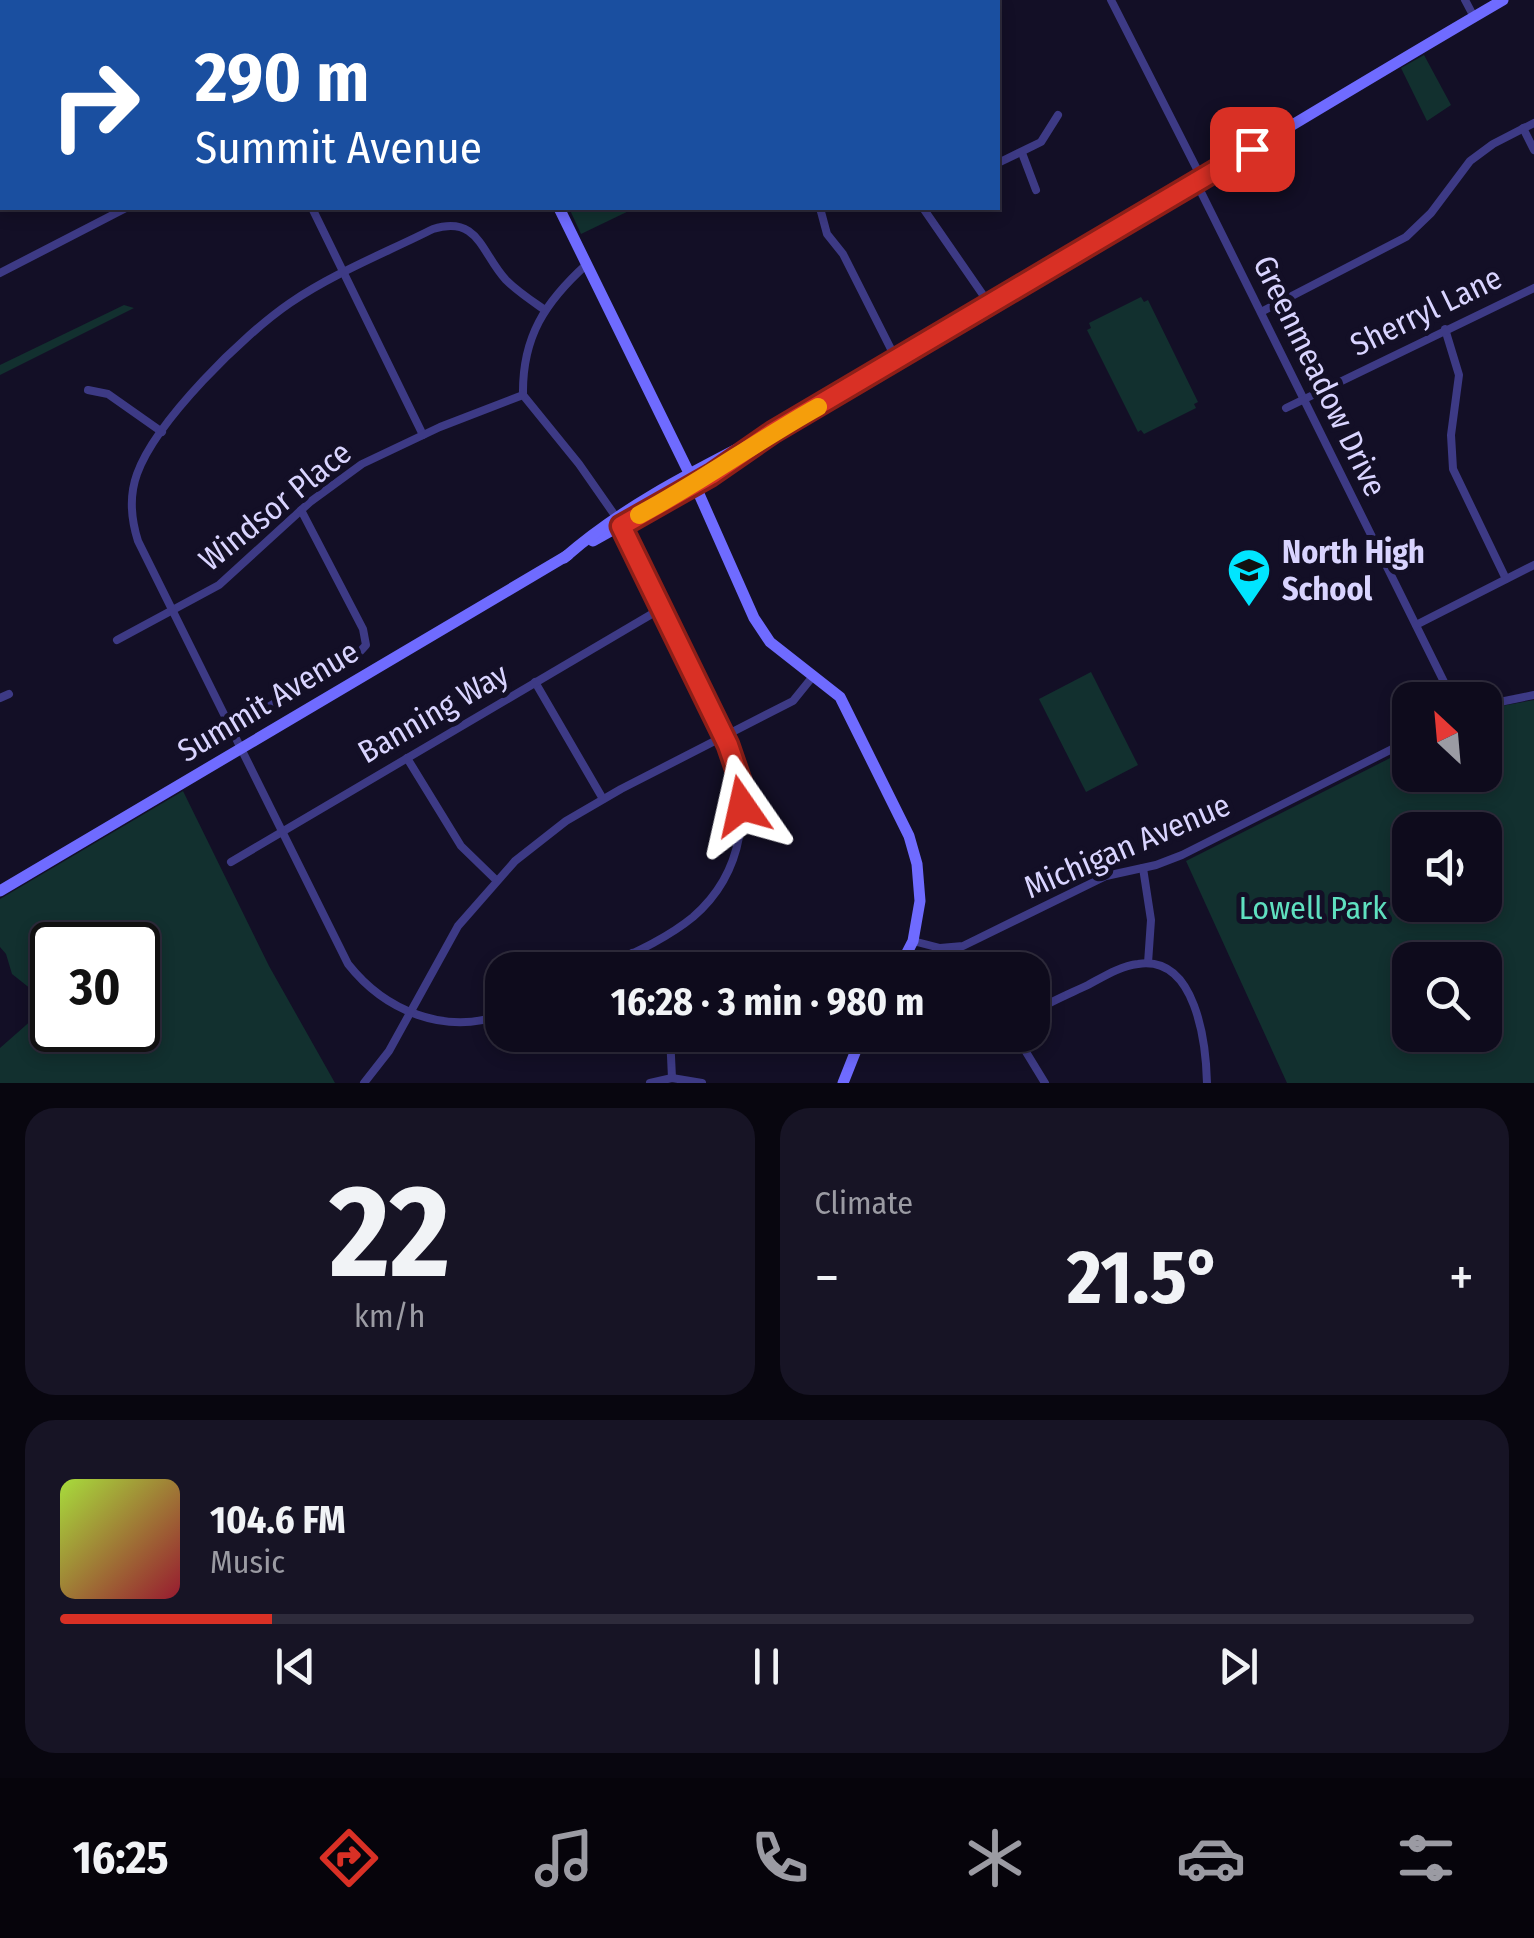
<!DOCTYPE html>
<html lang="en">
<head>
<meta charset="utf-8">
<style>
  :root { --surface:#0e0b1c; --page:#171425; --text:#f1f3f6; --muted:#9b9ba3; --line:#2e2b3b; --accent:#d93025 }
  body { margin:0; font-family:"Fira Sans Condensed",sans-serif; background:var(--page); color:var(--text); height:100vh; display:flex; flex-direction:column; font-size:38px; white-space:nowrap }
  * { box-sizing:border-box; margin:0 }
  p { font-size:32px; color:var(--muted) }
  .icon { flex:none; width:55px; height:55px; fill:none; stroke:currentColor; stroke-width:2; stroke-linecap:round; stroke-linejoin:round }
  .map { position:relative; height:1083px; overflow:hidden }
  .sheet { display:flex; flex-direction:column; gap:25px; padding:25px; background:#08060f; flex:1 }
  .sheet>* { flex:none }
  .hud { position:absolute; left:0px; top:0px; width:1000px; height:210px; box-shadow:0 5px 15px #0003,0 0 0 2px var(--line); background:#1a4fa0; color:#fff; overflow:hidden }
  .needle { width:65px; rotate:334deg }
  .controls { position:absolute; left:1392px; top:682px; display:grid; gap:20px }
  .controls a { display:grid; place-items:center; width:110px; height:110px; border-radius:20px; background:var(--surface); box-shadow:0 5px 15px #0003,0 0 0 2px var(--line); font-size:50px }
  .speed { position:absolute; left:30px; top:922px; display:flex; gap:20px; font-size:50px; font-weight:700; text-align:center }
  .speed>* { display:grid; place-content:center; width:130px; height:130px; border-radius:50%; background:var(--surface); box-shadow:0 5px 15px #0003,0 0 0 2px var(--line); line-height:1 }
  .speed .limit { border:5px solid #111; border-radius:15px; background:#fff; color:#111 }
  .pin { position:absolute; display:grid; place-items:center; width:85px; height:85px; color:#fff; margin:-42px; border-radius:20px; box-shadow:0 5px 15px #0006 }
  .me { position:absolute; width:110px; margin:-55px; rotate:349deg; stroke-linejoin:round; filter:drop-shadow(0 0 8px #0008) }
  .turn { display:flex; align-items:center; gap:35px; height:210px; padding:0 30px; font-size:45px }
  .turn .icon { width:130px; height:130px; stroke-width:2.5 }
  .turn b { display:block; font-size:70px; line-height:85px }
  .big { font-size:75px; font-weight:700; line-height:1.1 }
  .sheet .tile { flex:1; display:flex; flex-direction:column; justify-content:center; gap:15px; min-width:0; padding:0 35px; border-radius:30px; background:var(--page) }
  .sheet .dial { align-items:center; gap:0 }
  .dial b { font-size:130px; line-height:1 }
  .song { display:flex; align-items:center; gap:30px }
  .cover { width:120px; height:120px; border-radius:15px; background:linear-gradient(135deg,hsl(80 70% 55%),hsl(350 70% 35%)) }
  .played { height:10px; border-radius:5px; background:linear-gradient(90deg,var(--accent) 15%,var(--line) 15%) }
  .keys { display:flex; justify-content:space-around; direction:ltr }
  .heat { display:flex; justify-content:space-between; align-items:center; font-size:55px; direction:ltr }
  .sheet .tiles { flex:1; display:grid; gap:25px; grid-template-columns:1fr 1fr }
  .tile:last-child { grid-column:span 2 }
  .trip { position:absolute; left:485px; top:952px; width:565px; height:100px; border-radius:30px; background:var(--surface); box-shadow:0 5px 15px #0003,0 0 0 2px var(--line); font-weight:700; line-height:100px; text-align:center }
  .tab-bar { display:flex; height:160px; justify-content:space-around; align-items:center; background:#06040b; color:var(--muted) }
  .tab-bar .icon { width:70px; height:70px }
  .tab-bar .active { color:var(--accent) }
  .tab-bar b { font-size:45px; color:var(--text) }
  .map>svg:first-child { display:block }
  .green { fill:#12302f; fill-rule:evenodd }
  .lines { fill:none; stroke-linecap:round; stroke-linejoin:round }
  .street { stroke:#3d3a85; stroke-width:8 }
  .secondary { stroke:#6f6bff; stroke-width:11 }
  .route-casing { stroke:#8d1f18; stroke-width:25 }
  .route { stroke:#d93025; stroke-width:18 }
  .slow { stroke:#f59e0b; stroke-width:18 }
  .labels { text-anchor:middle; stroke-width:10; stroke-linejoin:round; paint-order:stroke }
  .street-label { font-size:32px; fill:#d9d4ff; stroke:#130f26 }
  .poi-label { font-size:32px; font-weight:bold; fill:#d9d4ff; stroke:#130f26; text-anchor:start }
  .park-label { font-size:32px; fill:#5fe0c0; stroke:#130f26 }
</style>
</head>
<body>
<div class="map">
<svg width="1534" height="1083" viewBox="0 0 1534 1083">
  <rect width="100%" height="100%" fill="#130f26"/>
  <g class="green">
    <path d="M 596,0 L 760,0 L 761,2 L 592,2 Z"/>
    <path d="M 1424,55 L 1451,105 L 1427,121 L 1401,68 Z"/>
    <path d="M 569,208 L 635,208 L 581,234 Z"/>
    <path d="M 1141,297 L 1144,302 L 1148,300 L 1198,402 L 1194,404 L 1196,408 L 1144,434 L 1141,430 L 1138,432 L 1087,330 L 1091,328 L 1089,323 Z"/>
    <path d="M 124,305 L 134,308 L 0,375 L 0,365 Z"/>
    <path d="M 1091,672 L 1138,765 L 1086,792 L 1039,699 Z"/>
    <path d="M 1534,700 L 1534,1083 L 1287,1083 L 1186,861 L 1410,748 L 1410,775 L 1485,775 L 1485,709 ZM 1410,830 L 1485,830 L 1485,905 L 1410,905 ZM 1410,960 L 1485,960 L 1485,1035 L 1410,1035 Z"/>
    <path d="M 183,791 L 269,966 L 335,1083 L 0,1083 L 0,1048 L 42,1011 L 41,997 L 12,974 L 6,954 L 0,947 L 0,899 ZM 52,945 L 138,945 L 138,1030 L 52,1030 Z"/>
  </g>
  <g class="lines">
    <g class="street">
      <path d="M 181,0 L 181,2"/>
      <path d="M 825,0 L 827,2"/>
      <path d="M 950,0 L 951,2"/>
      <path d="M 1111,0 L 1202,179"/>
      <path d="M 1465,0 L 1474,17"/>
      <path d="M 1523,128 L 1534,150"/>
      <path d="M 1022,153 L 1036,190"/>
      <path d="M 998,163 L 1041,142 L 1058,115"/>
      <path d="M 1196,182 L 1453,700"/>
      <path d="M 312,208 L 423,435"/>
      <path d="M 820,208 L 827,234 L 843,254 L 897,361"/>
      <path d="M 923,208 L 990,305"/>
      <path d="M 587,264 C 545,302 522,337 523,395 L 579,464 L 616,517"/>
      <path d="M 0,273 L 126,208"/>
      <path d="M 1261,312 L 1406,237 L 1431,213 L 1470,161 L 1493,144 L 1534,123"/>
      <path d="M 1445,329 L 1459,375 L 1451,435 L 1453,469 L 1506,579"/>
      <path d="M 88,390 L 108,394 L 162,432"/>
      <path d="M 1286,408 L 1534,288"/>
      <path d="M 1416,625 L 1534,565"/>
      <path d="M 117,640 L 219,585 L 310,502 L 362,464 L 440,427 L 523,395"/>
      <path d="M 535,682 L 603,799"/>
      <path d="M 0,698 L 9,694"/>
      <path d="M 1485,705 L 1534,695"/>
      <path d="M 230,729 L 356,656 L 366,645 L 363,629 L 301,510"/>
      <path d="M 407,758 L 461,846 L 496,880"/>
      <path d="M 231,862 L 662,608"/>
      <path d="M 1143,868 L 1151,920 L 1148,963"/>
      <path d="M 913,941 L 940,948 L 963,946 L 1106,876 L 1156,865 L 1182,855 L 1410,740"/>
      <path d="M 632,953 L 641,970"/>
      <path d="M 597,970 C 629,955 665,940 693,917 C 744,873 753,805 728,745 L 621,526"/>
      <path d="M 1032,1013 C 1049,1002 1069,994 1088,985 C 1103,977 1120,966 1138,964 C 1196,955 1206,1043 1207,1083"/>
      <path d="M 502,1015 C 444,1035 385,1011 348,964 L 138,541 C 131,519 129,496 137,474 C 156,421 243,335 290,303 C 334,273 385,253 433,229 C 479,215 481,253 506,280 C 518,292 532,301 545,310"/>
      <path d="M 670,1035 L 672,1078"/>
      <path d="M 1021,1035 L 1023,1047 L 1045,1083"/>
      <path d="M 364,1083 L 389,1051 L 458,926 L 515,861 L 566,821 L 621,789 L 793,701 L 814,675"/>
      <path d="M 650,1083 L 672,1078 L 702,1083"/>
    </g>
    <g class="secondary">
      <path d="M 461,0 L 462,2"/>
      <path d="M 559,208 L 695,485 L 754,618 L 770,642 L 840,697 L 909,836 L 917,864 L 920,901 L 913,941 L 898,970"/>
      <path d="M 593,541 L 711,475 L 762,441"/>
      <path d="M 564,558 C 645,487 745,449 837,396 C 1061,267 1280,130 1503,0"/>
      <path d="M 0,891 L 568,555"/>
      <path d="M 843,1083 L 862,1035"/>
    </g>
  </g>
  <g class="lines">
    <g class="route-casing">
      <path id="route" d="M 742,806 L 741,783 L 728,745 L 621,526 L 711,475 L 773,432 L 1252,149"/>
    </g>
    <use href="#route" class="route"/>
    <path class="slow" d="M 639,515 C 701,482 757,441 818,407"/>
  </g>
  <defs>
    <g id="school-pin" transform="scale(2.25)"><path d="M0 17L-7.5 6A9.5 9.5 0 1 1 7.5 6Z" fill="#00e5ff" stroke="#130f26"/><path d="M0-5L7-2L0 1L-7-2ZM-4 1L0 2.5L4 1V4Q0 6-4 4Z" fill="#111"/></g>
  </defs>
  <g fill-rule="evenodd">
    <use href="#school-pin" x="1249" y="570"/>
  </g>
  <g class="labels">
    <g class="street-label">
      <text transform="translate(1426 311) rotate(-26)" y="11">Sherryl Lane</text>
      <text transform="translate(1320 376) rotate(64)" y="11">Greenmeadow Drive</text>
      <text transform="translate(275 506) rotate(-39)" y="11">Windsor Place</text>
      <text transform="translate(268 701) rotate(-31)" y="11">Summit Avenue</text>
      <text transform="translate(433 713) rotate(-30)" y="11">Banning Way</text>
      <text transform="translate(1127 846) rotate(-23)" y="11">Michigan Avenue</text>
    </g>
    <g class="poi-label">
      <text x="1282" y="563">North High<tspan x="1282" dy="37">School</tspan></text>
    </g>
    <g class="park-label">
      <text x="1313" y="919">Lowell Park</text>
    </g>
  </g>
</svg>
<div class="controls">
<a><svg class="needle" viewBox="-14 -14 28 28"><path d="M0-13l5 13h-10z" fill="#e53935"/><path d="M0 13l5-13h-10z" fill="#9b9ba3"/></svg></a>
<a><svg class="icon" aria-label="sound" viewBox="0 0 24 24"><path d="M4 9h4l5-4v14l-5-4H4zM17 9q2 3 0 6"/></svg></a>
<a><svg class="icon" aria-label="search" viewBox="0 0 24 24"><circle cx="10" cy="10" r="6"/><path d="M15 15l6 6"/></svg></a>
</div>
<div class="speed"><div class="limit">30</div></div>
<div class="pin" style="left:1252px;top:149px;background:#d93025"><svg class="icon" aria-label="arrive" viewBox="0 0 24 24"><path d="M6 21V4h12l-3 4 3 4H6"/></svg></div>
<svg class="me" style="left:742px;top:806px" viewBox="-20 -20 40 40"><path d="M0-17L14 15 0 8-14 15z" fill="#d93025" stroke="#fff" stroke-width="4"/></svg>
<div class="trip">16:28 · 3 min · 980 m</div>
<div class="hud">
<div class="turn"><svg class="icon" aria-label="right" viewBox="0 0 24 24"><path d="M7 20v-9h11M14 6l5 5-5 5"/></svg><div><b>290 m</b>Summit Avenue</div></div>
</div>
</div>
<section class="sheet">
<div class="tiles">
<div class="tile dial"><b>22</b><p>km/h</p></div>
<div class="tile"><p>Climate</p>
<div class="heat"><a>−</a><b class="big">21.5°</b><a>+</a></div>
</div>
<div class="tile">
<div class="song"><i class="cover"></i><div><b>104.6 FM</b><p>Music</p></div></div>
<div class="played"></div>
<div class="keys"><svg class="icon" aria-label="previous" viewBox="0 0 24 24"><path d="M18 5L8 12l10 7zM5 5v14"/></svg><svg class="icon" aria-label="pause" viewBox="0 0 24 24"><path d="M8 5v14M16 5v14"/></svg><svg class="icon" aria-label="next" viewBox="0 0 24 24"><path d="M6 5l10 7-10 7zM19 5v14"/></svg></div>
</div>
</div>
</section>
<nav class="tab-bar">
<b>16:25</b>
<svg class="icon active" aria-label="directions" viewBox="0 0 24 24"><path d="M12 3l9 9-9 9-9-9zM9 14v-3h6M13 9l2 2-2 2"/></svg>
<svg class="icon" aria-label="music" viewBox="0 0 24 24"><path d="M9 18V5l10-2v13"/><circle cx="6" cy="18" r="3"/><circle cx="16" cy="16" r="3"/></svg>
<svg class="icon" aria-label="phone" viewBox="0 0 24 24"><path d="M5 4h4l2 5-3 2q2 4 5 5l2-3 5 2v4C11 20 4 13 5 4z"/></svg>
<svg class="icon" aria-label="climate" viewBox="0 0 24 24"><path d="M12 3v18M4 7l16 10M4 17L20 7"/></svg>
<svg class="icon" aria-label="car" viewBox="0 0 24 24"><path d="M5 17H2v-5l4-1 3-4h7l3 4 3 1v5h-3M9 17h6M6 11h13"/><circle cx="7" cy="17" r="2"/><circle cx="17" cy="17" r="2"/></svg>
<svg class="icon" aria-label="filters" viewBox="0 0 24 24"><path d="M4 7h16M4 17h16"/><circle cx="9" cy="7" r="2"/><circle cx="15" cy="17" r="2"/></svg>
</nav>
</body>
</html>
